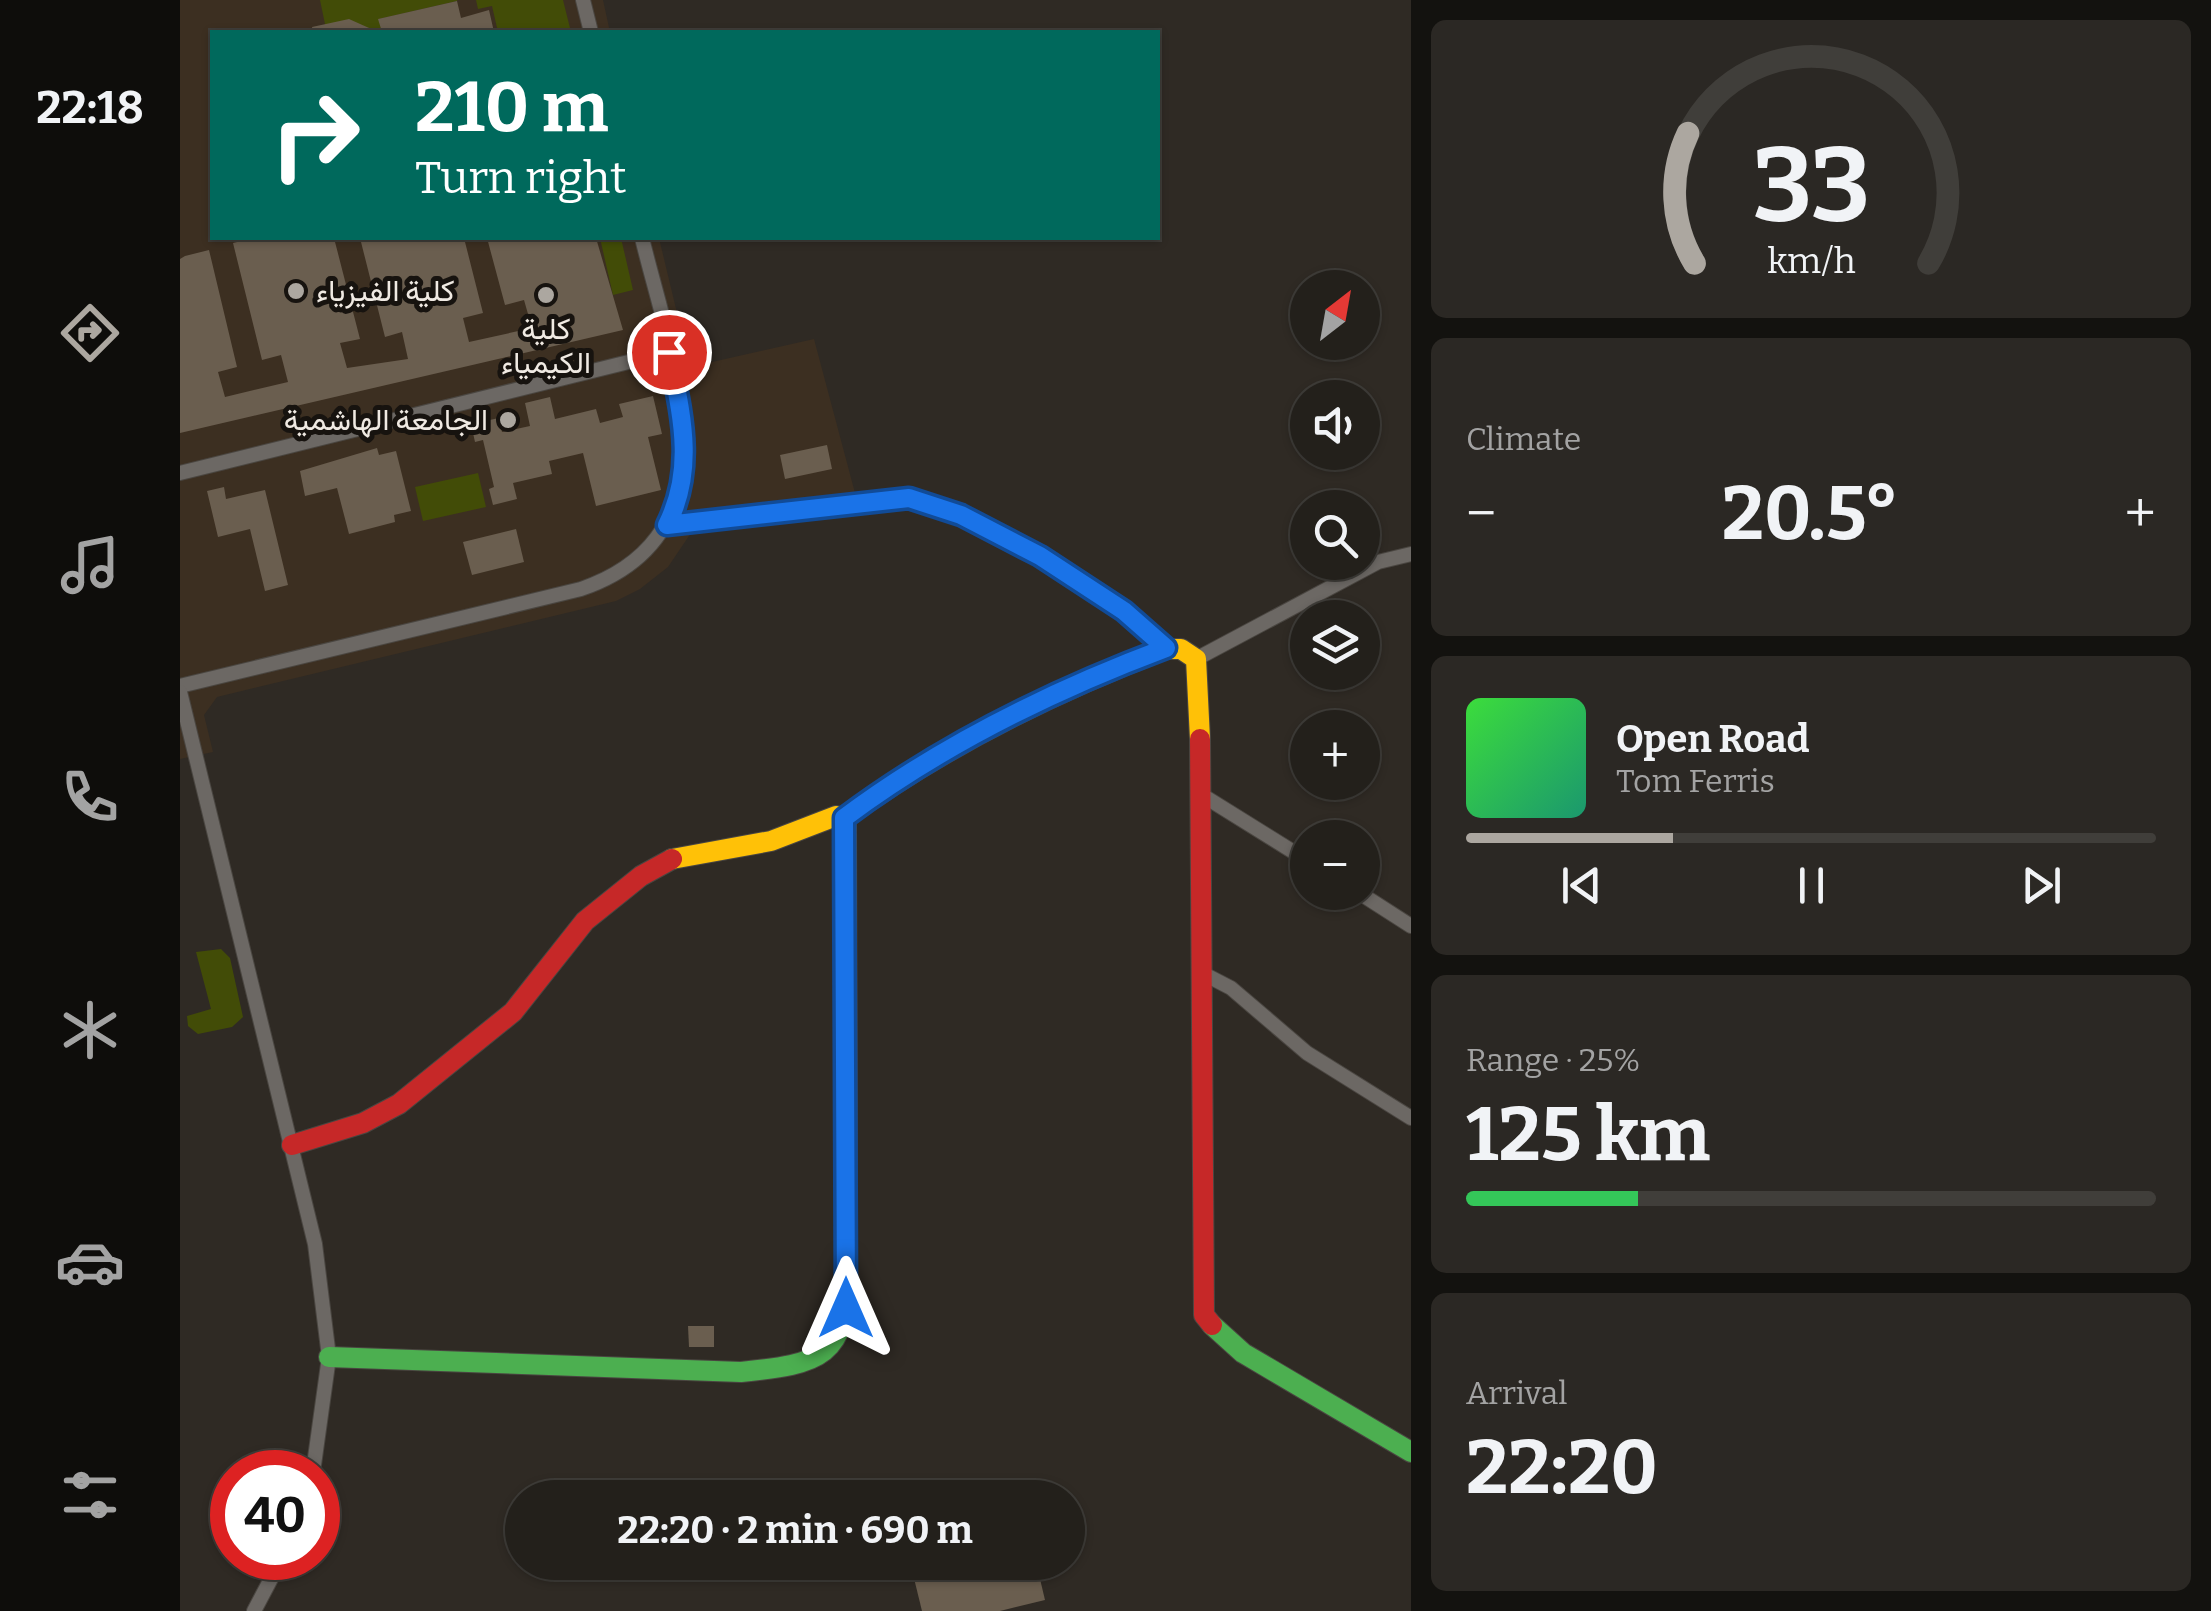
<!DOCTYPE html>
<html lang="en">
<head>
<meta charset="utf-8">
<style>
  :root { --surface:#23201b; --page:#2b2824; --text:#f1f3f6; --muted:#a3a3a3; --line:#403e3a; --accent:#aca7a0 }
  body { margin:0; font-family:Bitter,Vazirmatn,serif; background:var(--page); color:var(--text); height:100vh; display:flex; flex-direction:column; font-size:38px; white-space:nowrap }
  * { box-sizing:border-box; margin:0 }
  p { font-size:32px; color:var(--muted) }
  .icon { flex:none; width:55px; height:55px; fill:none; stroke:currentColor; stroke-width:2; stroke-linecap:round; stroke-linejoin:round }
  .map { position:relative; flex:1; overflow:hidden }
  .sheet { display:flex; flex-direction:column; gap:20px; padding:20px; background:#13120f; width:800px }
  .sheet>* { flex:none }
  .banner { position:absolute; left:30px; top:30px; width:950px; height:210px; border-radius:0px; box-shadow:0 2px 8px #0004,0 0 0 2px var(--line); background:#00695c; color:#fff; overflow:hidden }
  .needle { width:65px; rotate:31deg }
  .buttons { position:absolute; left:1110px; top:270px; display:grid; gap:20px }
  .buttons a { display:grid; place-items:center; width:90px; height:90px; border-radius:50%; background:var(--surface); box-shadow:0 2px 8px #0004,0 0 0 2px var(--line); font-size:50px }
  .speed { position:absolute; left:30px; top:1450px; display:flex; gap:20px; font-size:50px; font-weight:700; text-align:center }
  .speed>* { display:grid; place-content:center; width:130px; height:130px; border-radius:50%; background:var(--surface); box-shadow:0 2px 8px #0004,0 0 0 2px var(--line); line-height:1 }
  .speed .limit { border:15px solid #d22; background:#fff; color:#111 }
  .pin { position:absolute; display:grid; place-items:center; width:85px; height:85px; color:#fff; margin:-42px; border:5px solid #fff; border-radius:50%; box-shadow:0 2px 10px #0007 }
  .me { position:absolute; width:110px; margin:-55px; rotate:0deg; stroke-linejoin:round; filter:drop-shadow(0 0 8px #0008) }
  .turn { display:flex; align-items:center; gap:35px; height:210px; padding:0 40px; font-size:45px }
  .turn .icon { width:130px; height:130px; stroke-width:2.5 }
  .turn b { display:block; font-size:70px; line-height:85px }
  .big { font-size:75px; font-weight:700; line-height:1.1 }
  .sheet .tile { flex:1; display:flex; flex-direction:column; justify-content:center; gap:15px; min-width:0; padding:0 35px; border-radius:15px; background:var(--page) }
  .sheet .dial { align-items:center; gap:0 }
  .dial svg { height:260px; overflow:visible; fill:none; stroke:var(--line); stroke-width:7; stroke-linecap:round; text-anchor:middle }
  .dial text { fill:var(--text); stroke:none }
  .song { display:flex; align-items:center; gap:30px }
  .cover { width:120px; height:120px; border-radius:15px; background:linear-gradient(135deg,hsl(120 70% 55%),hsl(160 70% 35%)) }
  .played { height:10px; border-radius:5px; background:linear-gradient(90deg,var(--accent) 30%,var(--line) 30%) }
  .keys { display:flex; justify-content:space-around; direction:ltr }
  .heat { display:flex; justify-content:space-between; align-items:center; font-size:55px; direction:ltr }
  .charge { height:15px; border-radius:8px; background:linear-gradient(90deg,#34c759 25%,var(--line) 0) }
  .trip { position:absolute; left:325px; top:1480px; width:580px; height:100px; border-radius:50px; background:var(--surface); box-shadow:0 2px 8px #0004,0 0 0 2px var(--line); font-weight:700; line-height:100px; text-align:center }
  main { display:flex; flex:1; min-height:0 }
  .tabs { display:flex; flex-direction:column; width:180px; justify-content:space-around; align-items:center; background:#0e0d0b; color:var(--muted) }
  .tabs .icon { width:70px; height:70px }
  .tabs .active { color:var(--accent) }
  .tabs b { font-size:45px; color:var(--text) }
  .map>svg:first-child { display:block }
  .built { fill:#3c2f21 }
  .green { fill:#424c07 }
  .building { fill:#6a5e4f }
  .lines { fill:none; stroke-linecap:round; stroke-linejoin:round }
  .street-casing { stroke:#4a4641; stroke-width:16 }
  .fast-casing { stroke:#4a4641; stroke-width:22 }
  .slow-casing { stroke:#4a4641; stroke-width:22 }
  .jam-casing { stroke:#4a4641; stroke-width:22 }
  .street { stroke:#6c6864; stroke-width:14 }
  .fast { stroke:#4caf50; stroke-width:20 }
  .slow { stroke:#ffc107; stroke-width:20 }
  .jam { stroke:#c62828; stroke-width:20 }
  .route-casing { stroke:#114b97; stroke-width:25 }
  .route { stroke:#1a73e8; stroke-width:18 }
  .poi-dot { fill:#aca7a0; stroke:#17130f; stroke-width:4 }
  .labels { text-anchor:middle; stroke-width:10; stroke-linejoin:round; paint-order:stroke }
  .poi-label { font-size:30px; fill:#f0eae3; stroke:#17130f; text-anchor:start }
</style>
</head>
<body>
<main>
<nav class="tabs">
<b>22:18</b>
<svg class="icon active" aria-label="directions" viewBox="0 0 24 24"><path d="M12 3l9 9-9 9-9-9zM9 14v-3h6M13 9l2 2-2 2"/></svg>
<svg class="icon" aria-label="music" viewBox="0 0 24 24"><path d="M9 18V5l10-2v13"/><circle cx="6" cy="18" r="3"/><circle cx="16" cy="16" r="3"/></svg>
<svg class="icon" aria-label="phone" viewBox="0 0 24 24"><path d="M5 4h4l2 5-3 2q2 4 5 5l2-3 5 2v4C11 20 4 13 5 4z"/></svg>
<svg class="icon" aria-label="climate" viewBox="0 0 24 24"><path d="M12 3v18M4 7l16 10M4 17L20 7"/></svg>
<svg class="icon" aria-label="car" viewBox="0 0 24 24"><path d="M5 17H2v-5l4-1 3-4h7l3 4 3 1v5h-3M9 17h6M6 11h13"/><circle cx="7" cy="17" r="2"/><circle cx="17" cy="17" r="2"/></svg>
<svg class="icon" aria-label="filters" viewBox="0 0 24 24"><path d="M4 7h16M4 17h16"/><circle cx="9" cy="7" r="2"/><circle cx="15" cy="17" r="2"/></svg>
</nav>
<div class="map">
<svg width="1231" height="1611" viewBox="0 0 1231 1611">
  <rect width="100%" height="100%" fill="#2f2a24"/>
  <path class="built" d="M 0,0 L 423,0 L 430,32 L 32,32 L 32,238 L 479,238 L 510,367 L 634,339 L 679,508 L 511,533 L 488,567 L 460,589 L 436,601 L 37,697 L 24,715 L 33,752 L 0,759 Z"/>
  <g class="green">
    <path d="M 140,0 L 277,0 L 277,1 L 199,19 L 201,28 L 188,31 L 145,24 Z"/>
    <path d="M 296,0 L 383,0 L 391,32 L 318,32 L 312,6 L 298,9 Z"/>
    <path d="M 420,238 L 441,238 L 453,290 L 433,295 Z"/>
    <path d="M 298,473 L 306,507 L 243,521 L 235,487 Z"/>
    <path d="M 41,949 L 50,958 L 63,1017 L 52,1027 L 18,1034 L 8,1026 L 7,1016 L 31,1009 L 16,952 Z"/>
  </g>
  <g class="building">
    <path d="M 277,1 L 281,18 L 309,10 L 314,32 L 202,32 L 198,19 Z"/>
    <path d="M 169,19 L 198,32 L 133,32 L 132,27 Z"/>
    <path d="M 74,238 L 154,238 L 180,339 L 160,343 L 167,368 L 228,359 L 222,332 L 205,337 L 180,238 L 284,238 L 303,313 L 283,318 L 289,342 L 352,328 L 344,300 L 325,305 L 307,238 L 416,238 L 443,330 L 0,433 L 0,259 L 5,256 L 29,250 L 57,367 L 38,372 L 45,397 L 108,382 L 101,355 L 82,360 L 53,243 Z"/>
    <path d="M 473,396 L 482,434 L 468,437 L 481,490 L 416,506 L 403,453 L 369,461 L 372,474 L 333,483 L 337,499 L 313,505 L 309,489 L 314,487 L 303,440 L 295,442 L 291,424 L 319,418 L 322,432 L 350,426 L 345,403 L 370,397 L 375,419 L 416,409 L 420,423 L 443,417 L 439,404 Z"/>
    <path d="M 647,445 L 652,469 L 605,479 L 600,455 Z"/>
    <path d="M 197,448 L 199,455 L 216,451 L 231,511 L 214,515 L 215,522 L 169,534 L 157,488 L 125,496 L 120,471 Z"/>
    <path d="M 44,487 L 46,499 L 85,490 L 108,585 L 85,591 L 70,529 L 38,537 L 27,491 Z"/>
    <path d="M 336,529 L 344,562 L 292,575 L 283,542 Z"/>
    <path d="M 508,1326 L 534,1326 L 534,1347 L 509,1347 Z"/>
    <path d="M 730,1562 L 856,1562 L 865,1600 L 820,1611 L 742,1611 Z"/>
  </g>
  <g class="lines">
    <g class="street-casing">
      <g id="street">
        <path d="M 403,0 L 411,32"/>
        <path d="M 0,473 L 489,352"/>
        <path d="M 487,525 L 729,498 L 781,515 L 861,556 L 945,611 L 986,649"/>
        <path d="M 1016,659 L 1198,562 L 1231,554"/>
        <path d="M 0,686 L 401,589 C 564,533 491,359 462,238"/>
        <path d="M 0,692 L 135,1244 L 149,1357 L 133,1472"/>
        <path d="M 1022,795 L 1128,861"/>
        <path d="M 1178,892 L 1231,926"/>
        <path d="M 1022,973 L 1051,988 L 1127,1053 L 1231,1118"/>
        <path d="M 74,1611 L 102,1558"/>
      </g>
    </g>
    <g class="fast-casing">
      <g id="fast">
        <path d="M 1032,1325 L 1063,1353 L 1231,1452"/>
        <path d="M 149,1357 L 561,1372 C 641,1364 667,1357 667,1273 C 667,1239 667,1205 667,1171"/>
      </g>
    </g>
    <g class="slow-casing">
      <g id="slow">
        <path d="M 665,818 C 765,746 871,693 986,649 L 1001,649 L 1016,659 L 1020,739"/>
        <path d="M 492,859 L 591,841 L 656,816 L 666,820 L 667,1171"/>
      </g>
    </g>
    <g class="jam-casing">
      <g id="jam">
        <path d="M 1020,739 L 1024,1315 L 1032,1325"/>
        <path d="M 112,1145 L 183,1123 L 219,1104 L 333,1012 L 405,921 L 461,876 L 492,859"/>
      </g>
    </g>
    <use href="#street" class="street"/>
    <use href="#fast" class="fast"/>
    <use href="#slow" class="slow"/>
    <use href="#jam" class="jam"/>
  </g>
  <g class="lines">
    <g class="route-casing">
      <path id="route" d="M 489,352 C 501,413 516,467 487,525 L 729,498 L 781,515 L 860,556 L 944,611 L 986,648 C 871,691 763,744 664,818 L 666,1308"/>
    </g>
    <use href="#route" class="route"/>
  </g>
  <g class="poi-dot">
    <circle cx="116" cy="291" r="10"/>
    <circle cx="366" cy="295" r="10"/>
    <circle cx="328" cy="420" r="10"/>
  </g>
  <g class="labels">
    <g class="poi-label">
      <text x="136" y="301">كلية الفيزياء</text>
      <text x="366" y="339" text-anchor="middle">كلية<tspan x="366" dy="34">الكيمياء</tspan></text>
      <text x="308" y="430" text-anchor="end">الجامعة الهاشمية</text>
    </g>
  </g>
</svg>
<div class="buttons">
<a><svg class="needle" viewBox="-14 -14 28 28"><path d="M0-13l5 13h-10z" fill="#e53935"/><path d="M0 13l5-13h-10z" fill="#a3a3a3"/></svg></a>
<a><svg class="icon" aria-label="sound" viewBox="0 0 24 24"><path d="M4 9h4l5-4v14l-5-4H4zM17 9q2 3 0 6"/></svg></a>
<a><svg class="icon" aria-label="search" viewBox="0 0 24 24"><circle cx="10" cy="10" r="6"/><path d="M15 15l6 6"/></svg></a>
<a><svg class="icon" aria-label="layers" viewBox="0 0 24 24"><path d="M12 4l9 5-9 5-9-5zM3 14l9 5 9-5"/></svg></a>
<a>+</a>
<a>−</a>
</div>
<div class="speed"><div class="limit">40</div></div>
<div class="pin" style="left:489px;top:352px;background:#d93025"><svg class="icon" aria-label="arrive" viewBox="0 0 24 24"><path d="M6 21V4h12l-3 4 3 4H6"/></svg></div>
<svg class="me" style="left:666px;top:1308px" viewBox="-20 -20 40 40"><path d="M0-17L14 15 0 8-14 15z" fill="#1a73e8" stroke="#fff" stroke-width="4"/></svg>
<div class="trip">22:20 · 2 min · 690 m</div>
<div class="banner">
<div class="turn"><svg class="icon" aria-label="right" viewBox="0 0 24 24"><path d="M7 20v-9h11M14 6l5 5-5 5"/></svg><div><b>210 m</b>Turn right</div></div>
</div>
</div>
<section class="sheet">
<div class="tile dial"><svg viewBox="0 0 100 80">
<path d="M14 69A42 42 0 1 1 86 69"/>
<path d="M14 69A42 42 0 0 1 12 29" stroke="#aca7a0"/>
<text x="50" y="56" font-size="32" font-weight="700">33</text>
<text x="50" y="72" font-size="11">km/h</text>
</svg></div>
<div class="tile"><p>Climate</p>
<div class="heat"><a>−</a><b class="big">20.5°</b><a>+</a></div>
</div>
<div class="tile">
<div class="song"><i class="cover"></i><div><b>Open Road</b><p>Tom Ferris</p></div></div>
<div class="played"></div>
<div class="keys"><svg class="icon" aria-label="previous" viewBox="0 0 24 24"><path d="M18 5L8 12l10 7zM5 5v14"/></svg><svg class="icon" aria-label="pause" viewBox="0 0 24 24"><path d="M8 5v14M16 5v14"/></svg><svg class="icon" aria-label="next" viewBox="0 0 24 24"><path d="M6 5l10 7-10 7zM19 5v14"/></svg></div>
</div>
<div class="tile"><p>Range · 25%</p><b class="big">125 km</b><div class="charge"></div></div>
<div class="tile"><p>Arrival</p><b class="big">22:20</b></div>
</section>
</main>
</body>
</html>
